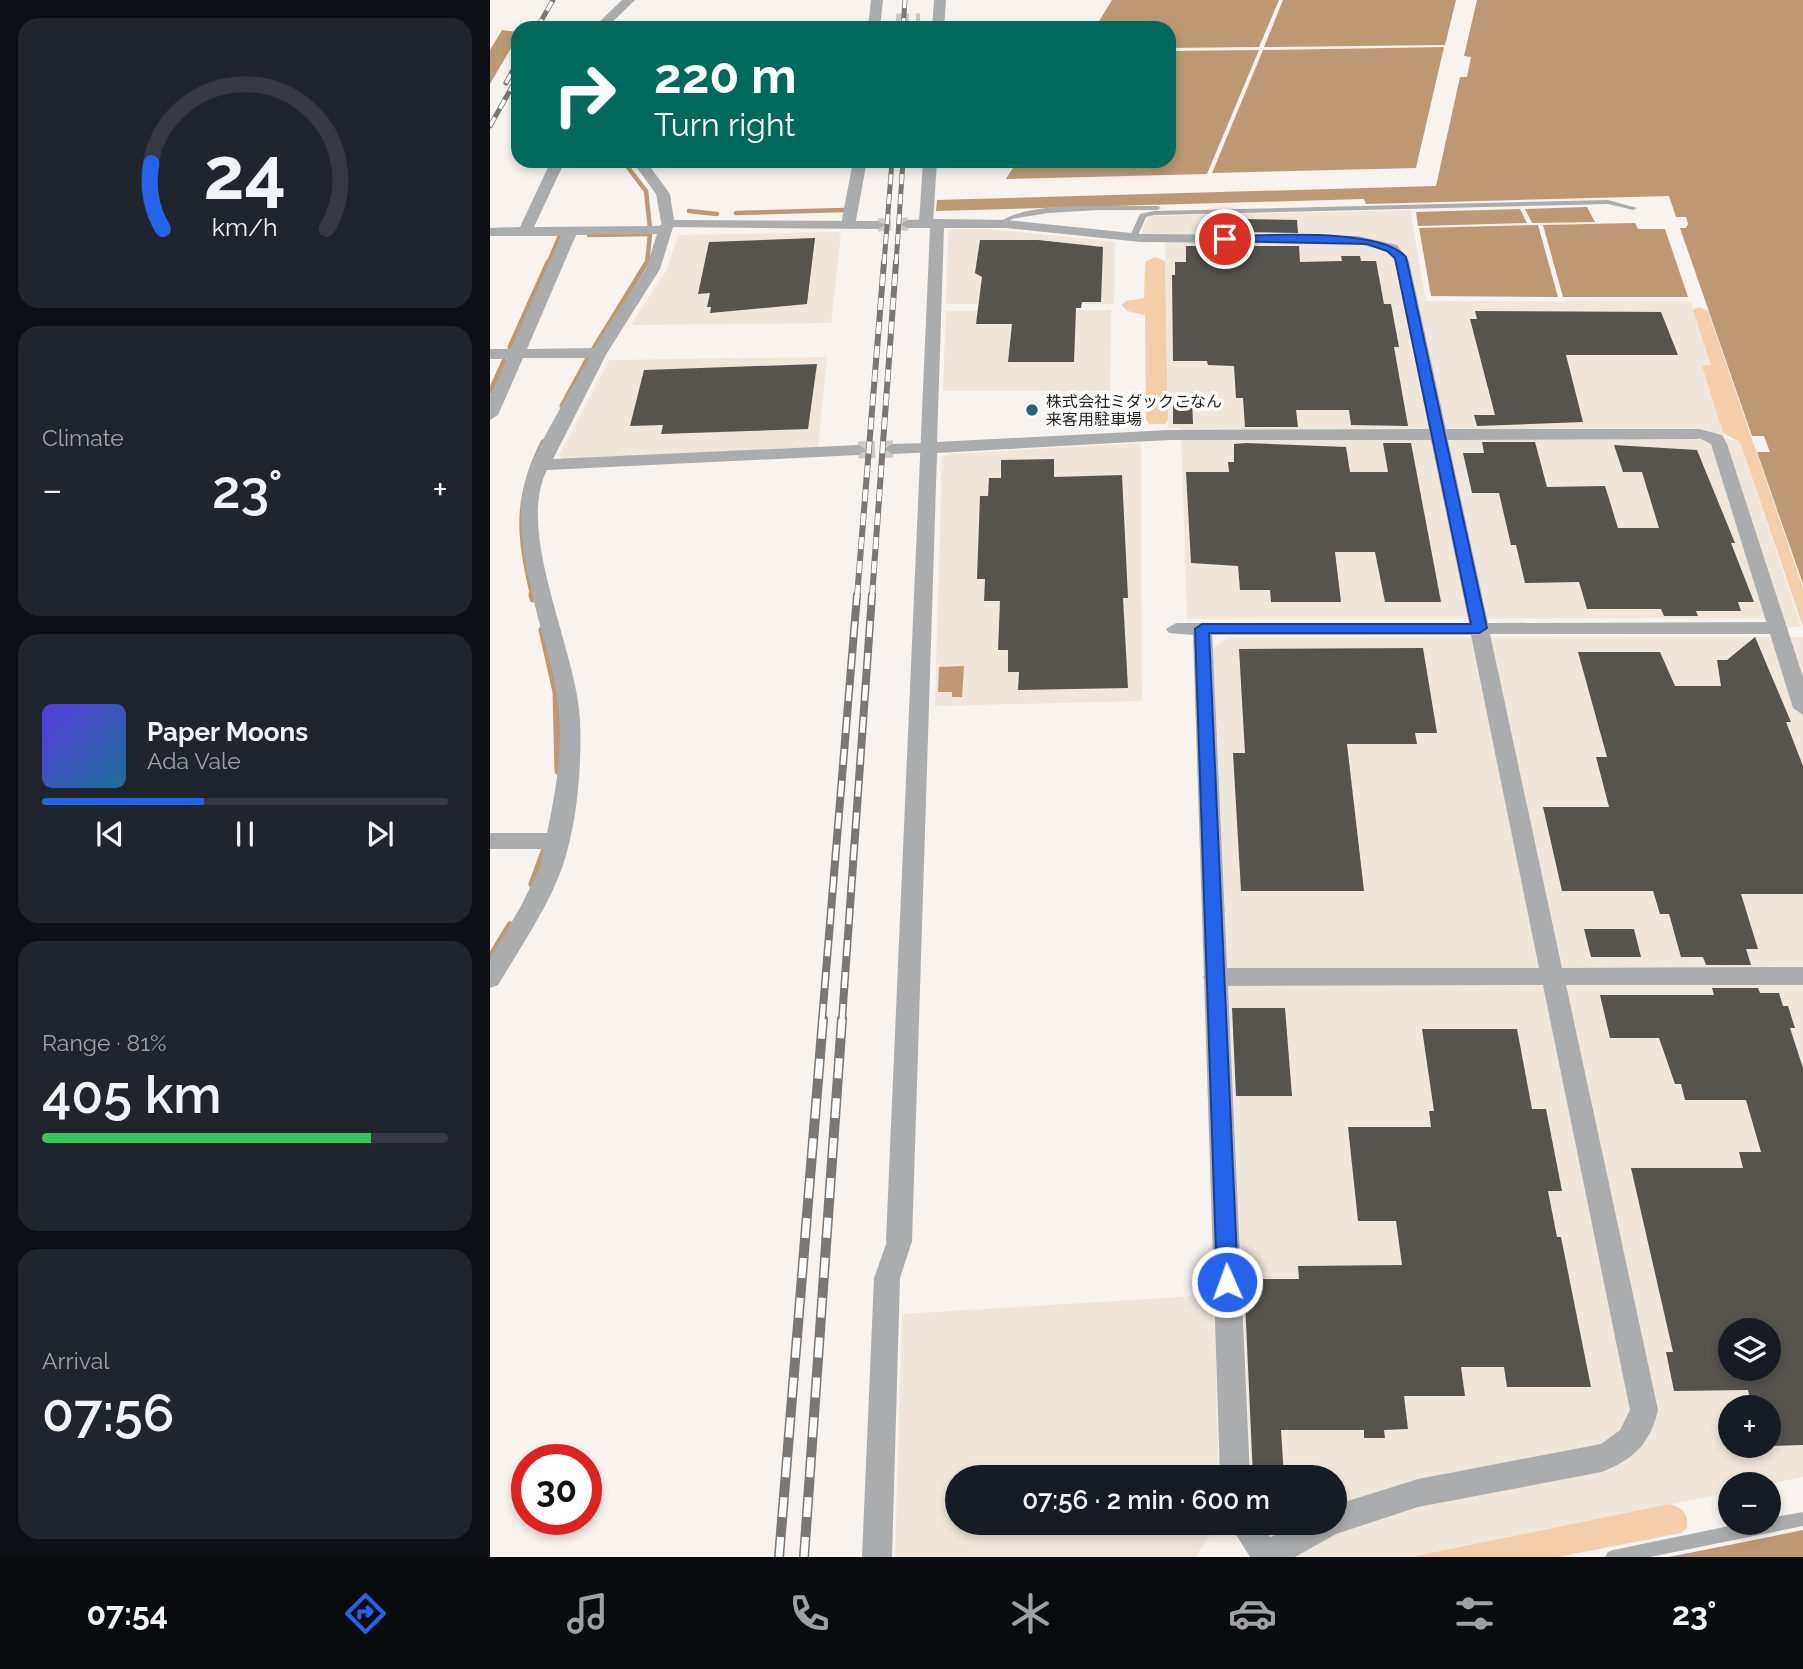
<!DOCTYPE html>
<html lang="en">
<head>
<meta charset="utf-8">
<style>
  :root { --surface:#171b24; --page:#20242c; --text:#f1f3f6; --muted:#9ea1a6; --line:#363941; --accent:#2563eb }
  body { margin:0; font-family:Raleway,"Noto Sans JP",sans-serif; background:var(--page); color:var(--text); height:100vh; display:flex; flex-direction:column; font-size:26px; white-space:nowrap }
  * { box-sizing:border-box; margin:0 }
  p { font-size:23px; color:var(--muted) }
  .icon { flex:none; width:38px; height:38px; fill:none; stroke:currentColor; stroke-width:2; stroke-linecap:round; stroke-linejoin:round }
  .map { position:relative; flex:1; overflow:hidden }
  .details { display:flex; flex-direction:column; gap:18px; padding:18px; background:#0d0f14; width:490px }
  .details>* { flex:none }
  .guide { position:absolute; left:21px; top:21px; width:665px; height:147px; border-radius:21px; box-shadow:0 4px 10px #0003; background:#00695c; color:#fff; overflow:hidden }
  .controls { position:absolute; left:1228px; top:1318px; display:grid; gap:14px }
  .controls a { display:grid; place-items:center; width:63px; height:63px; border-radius:50%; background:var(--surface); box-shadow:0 4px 10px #0003; font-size:35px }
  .speed { position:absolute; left:21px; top:1444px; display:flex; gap:14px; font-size:35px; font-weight:700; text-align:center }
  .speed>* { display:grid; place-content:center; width:91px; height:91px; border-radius:50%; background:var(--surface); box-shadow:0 4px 10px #0003; line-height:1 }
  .speed .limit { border:10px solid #d22; background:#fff; color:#111 }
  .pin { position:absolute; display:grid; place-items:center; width:60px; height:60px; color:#fff; margin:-30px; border:4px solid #fff; border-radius:50%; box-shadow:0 2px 7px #0007 }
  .me { position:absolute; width:77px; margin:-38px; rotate:358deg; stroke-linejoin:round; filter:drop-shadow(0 0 5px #0008) }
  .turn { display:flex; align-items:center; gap:24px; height:147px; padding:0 28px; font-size:32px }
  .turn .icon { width:91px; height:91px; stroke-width:2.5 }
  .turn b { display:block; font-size:49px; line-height:60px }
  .big { font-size:52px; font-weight:600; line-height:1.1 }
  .details .card { flex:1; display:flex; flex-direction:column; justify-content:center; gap:10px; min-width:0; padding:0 24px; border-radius:21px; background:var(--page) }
  .details .dial { align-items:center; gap:0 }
  .dial svg { height:182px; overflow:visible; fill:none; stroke:var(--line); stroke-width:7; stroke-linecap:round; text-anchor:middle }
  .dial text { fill:var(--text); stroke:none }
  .song { display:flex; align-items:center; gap:21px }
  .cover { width:84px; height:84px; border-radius:10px; background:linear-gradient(135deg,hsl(250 70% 55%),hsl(200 70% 35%)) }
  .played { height:7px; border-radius:4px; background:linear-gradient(90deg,var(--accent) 40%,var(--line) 40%) }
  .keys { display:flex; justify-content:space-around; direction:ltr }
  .heat { display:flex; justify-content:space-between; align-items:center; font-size:38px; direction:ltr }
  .charge { height:10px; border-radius:5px; background:linear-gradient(90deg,#34c759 81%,var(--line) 0) }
  .trip { position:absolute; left:455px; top:1465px; width:402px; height:70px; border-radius:35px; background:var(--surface); box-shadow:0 4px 10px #0003; font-weight:600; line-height:70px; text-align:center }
  .dock { display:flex; height:112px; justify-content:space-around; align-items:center; background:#090b0e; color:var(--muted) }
  .dock .icon { width:49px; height:49px }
  .dock .current { color:var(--accent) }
  .dock b { font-size:32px; color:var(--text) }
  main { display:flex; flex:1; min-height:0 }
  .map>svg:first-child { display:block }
  .built { fill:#f0e6dc; fill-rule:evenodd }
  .green { fill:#f2ceaa }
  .water { fill:#bc9974 }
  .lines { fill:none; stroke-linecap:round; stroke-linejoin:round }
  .stream-far2 { stroke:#bc9974; stroke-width:4.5 }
  .stream-far1 { stroke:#bc9974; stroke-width:5 }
  .stream { stroke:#bc9974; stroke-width:7 }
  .building { fill:#57534f; fill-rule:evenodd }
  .minor-tunnel-far1 { stroke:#cdc9c5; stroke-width:13; stroke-dasharray:13 7; stroke-linecap:butt }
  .minor-tunnel { stroke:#cdc9c5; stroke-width:17; stroke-dasharray:17 9; stroke-linecap:butt }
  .tertiary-tunnel { stroke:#cdc9c5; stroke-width:13; stroke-dasharray:13 7; stroke-linecap:butt }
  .service { fill:#aaacae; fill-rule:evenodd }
  .minor { fill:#aaacae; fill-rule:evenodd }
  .tertiary { fill:#aaacae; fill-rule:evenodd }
  .rail-far3-casing { stroke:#7a7774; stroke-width:5 }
  .rail-far2-casing { stroke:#7a7774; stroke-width:6 }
  .rail-far1-casing { stroke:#7a7774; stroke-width:8 }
  .rail-casing { stroke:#7a7774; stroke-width:10 }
  .rail-far3 { stroke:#fff; stroke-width:3.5; stroke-dasharray:10; stroke-linecap:butt }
  .rail-far2 { stroke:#fff; stroke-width:4.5; stroke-dasharray:12; stroke-linecap:butt }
  .rail-far1 { stroke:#fff; stroke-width:5; stroke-dasharray:16; stroke-linecap:butt }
  .rail { stroke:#fff; stroke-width:7; stroke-dasharray:20; stroke-linecap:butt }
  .route { fill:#2563eb; stroke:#184099; stroke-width:2 }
  .poi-dot { fill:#2b607c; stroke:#fff; stroke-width:2.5 }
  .labels { text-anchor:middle; stroke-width:7; stroke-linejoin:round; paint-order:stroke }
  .far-poi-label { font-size:16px; fill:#201f1d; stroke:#fff; text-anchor:start }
</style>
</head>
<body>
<main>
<section class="details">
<div class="card dial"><svg viewBox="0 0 100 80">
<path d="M14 69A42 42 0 1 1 86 69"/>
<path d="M14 69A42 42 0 0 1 9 40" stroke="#2563eb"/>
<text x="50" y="56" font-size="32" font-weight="700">24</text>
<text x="50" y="72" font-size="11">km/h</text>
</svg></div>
<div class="card"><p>Climate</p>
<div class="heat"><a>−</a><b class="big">23°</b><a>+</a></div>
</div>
<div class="card">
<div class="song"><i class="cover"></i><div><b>Paper Moons</b><p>Ada Vale</p></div></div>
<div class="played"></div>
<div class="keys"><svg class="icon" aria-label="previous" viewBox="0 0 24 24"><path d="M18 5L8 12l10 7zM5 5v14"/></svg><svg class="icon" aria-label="pause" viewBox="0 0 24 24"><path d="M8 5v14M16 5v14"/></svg><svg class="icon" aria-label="next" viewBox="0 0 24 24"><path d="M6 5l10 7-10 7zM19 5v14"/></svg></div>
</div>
<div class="card"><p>Range · 81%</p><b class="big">405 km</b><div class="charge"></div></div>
<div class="card"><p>Arrival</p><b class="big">07:56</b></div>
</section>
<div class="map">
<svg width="1313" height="1557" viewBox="0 0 1313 1557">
  <rect width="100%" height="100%" fill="#f8f3ef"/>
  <g class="built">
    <path d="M 920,210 L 936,301 L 1201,302 L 1222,366 L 1212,366 L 1235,438 L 1250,442 L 1311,627 L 1296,627 L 1293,618 L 697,619 L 691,428 L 678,428 L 675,234 L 651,234 L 658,216 Z"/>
    <path d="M 463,229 L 498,229 L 625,242 L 624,304 L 456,304 L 458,232 Z"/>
    <path d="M 348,232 L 351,234 L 341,323 L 141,325 L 177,269 L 188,235 Z"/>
    <path d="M 621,310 L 620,391 L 453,391 L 456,311 Z"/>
    <path d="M 337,357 L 328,447 L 73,459 L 69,456 L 119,360 Z"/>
    <path d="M 651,443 L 652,701 L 445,706 L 452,457 L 458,454 Z"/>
    <path d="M 1313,637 L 1313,1477 L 1279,1484 L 1241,1484 L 1241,1492 L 921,1557 L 798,1557 L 770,1523 L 845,1522 L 845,1477 L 761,1477 L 723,648 L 738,638 ZM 1241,1330 L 1279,1330 L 1279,1368 L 1241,1368 ZM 1241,1407 L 1279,1407 L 1279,1446 L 1241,1446 Z"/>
    <path d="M 724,1295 L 729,1477 L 467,1477 L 467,1522 L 728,1523 L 706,1557 L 405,1557 L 412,1314 Z"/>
  </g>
  <g class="green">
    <path d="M 665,257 L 675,261 L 678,419 L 675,424 L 659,424 L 656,419 L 655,315 L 637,311 L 632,305 L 636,301 L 654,298 L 655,262 Z"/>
    <path d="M 1209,307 L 1218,311 L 1313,588 L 1313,627 L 1250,442 L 1233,433 L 1212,366 L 1221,365 L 1203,310 Z"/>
    <path d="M 1180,1504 C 1193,1508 1199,1515 1197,1528 L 1191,1533 L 1068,1557 L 921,1557 Z"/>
  </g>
  <g class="water">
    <path d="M 622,0 L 789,0 L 769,47 L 679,48 L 679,28 L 605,28 Z"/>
    <path d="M 793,0 L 966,0 L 955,45 L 774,47 Z"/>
    <path d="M 987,0 L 1313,0 L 1313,584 L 1267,452 L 1280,452 L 1274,436 L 1262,436 L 1190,228 L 1196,228 L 1198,224 L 1196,217 L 1186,217 L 1179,196 L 876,204 L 874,199 L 446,211 L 447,200 L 946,186 L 970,77 L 977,77 L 981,57 L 974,56 Z"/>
    <path d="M 12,30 L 28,32 L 28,36 L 0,84 L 0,50 Z"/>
    <path d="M 954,47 L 926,168 L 722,173 L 773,50 Z"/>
    <path d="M 769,50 L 717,174 L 516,179 L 527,161 L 679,161 L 679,51 Z"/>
    <path d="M 1097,207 L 1105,222 L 1042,223 L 1035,209 Z"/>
    <path d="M 1030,209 L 1037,223 L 928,226 L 926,212 Z"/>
    <path d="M 1145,223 L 1148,229 L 1175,229 L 1198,297 L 1073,297 L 1053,225 Z"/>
    <path d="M 1048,225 L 1068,297 L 941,296 L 929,228 Z"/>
    <path d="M 474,666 L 472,697 L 462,697 L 462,692 L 448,692 L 449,667 Z"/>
    <path d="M 1313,1530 L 1313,1557 L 1179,1557 Z"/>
  </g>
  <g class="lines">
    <g class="stream-far2">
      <path d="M 133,161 L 156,191 L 160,228"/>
      <path d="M 199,211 L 227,214"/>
      <path d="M 246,213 L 354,210"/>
      <path d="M 99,235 L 160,234"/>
      <path d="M 58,264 L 69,238"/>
      <path d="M 157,264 L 160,234"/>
    </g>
    <g class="stream-far1">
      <path d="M 20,347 L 58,262"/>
      <path d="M 104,348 L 157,262"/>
      <path d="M 0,392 L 14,361"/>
      <path d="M 72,406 L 98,358"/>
      <path d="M 43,597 C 28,537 25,498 53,442"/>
    </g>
    <g class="stream">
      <path d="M 42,595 L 43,599"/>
      <path d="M 52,630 L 66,692 L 68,771"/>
      <path d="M 42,884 L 55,849"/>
      <path d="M 0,958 L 20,925"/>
    </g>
  </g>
  <g class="building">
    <path d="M 750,219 L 807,220 L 808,233 L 751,232 Z"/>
    <path d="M 325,238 L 317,304 L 220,313 L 221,307 L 217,307 L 220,293 L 208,294 L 219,242 Z"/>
    <path d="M 490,240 L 548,240 L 613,247 L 611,302 L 592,302 L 591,308 L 586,308 L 584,362 L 518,362 L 522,324 L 486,324 L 492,277 L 485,273 Z"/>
    <path d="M 696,246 L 809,246 L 810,262 L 852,261 L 851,256 L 870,256 L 871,261 L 886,261 L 894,304 L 901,304 L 909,347 L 904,347 L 918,426 L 861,425 L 859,410 L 806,410 L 808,427 L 755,427 L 753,398 L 746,398 L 744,366 L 718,365 L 717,361 L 683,361 L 682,275 L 685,275 L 685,262 L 696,262 Z"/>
    <path d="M 985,311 L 1171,312 L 1188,355 L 1076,355 L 1093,422 L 987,426 L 984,415 L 1005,415 L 980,319 L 987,319 Z"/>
    <path d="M 327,364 L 318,429 L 171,434 L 173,425 L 140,426 L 154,370 Z"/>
    <path d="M 683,400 L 702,400 L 703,424 L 683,424 Z"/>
    <path d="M 992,442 L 1045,442 L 1057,487 L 1115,486 L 1128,528 L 1169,528 L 1152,472 L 1133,472 L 1124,445 L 1207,450 L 1245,543 L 1241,543 L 1264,602 L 1248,602 L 1251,611 L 1206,611 L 1208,616 L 1174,616 L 1171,609 L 1097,609 L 1089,582 L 1035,583 L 1026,545 L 1021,545 L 1009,493 L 982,493 L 973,453 L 994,453 Z"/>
    <path d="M 756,443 L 856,447 L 860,472 L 898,472 L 893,443 L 921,443 L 951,602 L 895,602 L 885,552 L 845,552 L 851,602 L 781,602 L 780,590 L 750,590 L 748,566 L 701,563 L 696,472 L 739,472 L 738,462 L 744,462 L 744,444 Z"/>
    <path d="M 564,459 L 564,477 L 632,475 L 638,598 L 633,598 L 638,688 L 528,690 L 529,672 L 518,672 L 518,650 L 508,650 L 510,601 L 494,601 L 495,579 L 487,579 L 490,496 L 498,496 L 499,478 L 511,478 L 511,460 Z"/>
    <path d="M 1265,637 L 1301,722 L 1296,722 L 1313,766 L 1313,894 L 1251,894 L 1268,949 L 1256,949 L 1261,965 L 1216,965 L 1213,957 L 1191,957 L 1179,914 L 1170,914 L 1163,891 L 1072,891 L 1053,807 L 1119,807 L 1106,757 L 1117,757 L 1088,652 L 1170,652 L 1185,686 L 1231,686 L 1227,660 L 1237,660 Z"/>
    <path d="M 933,648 L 947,733 L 925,733 L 927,744 L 857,744 L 874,891 L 751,891 L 743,753 L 755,753 L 749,649 Z"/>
    <path d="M 1094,929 L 1144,929 L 1151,957 L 1101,957 Z"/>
    <path d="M 1222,988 L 1268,988 L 1270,993 L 1289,993 L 1293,1006 L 1298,1006 L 1305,1028 L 1300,1028 L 1313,1068 L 1313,1445 L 1279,1446 L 1279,1407 L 1262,1407 L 1258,1390 L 1184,1391 L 1176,1352 L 1183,1352 L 1141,1168 L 1253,1168 L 1249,1152 L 1271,1152 L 1256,1100 L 1195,1100 L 1191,1084 L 1185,1084 L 1169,1038 L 1120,1038 L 1110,995 L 1224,995 ZM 1241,1330 L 1279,1330 L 1279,1368 L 1241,1368 Z"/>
    <path d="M 742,1008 L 795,1008 L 802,1096 L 746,1096 Z"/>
    <path d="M 932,1029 L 1027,1029 L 1042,1109 L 1056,1109 L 1072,1191 L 1058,1191 L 1067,1237 L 1071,1237 L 1101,1387 L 1017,1387 L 1014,1367 L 971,1367 L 975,1396 L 914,1396 L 918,1429 L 894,1430 L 895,1438 L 874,1438 L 874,1430 L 791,1430 L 794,1477 L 763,1477 L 754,1279 L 809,1279 L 808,1266 L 912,1265 L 906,1221 L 868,1221 L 858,1127 L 941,1127 L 939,1111 L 944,1111 Z"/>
  </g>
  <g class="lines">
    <path class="minor-tunnel-far1" d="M 406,20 L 430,20"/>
    <path class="minor-tunnel" d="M 368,450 L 403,449"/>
    <path class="tertiary-tunnel" d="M 388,225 L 418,224"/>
    <g class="service">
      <path d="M 1118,200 L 1147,208 L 1143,210 L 1118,204 L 664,215 L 656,217 L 646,240 L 639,238 L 650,214 L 664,211 Z"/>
      <path d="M 633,206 L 667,206 L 671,208 L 667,210 L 609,210 L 558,213 L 522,219 L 511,226 L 507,224 C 531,203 602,206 633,206 Z"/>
      <path d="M 1313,1512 L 1313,1526 L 1160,1557 L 1115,1557 L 1118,1552 L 1123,1550 L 1259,1522 L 1279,1522 L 1279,1518 Z"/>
    </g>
    <g class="minor">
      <path d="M 381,0 L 393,0 L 390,28 L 378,28 Z"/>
      <path d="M 444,0 L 456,0 L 454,28 L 442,28 Z"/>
      <path d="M 61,161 L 75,161 L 44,227 L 169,226 L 177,220 L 184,224 L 170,269 L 117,353 L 63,459 L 368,445 L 377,450 L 368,455 L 57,470 C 25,533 87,650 90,720 C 92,767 87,825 72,868 C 57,909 30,948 8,985 L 0,988 L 0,959 L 31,906 L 50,867 L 54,849 L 0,849 L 0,833 L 57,833 C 67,786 75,739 66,690 C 55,629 16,536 37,476 C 49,441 80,393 99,358 L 33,358 L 8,415 L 0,420 L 0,396 L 17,359 L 0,359 L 0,349 L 21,349 L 71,236 L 0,236 L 0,228 L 30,227 ZM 167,234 L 156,269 L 104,348 L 37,349 L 86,235 Z"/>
      <path d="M 363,161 L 377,161 L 365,225 L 358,229 L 351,225 Z"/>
      <path d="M 433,161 L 447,161 L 443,223 L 436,227 L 429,223 Z"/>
      <path d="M 1209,429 L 1232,435 L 1237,444 L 1313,677 L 1313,715 L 1303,708 L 1221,444 L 1201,434 Z"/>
      <path d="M 438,443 L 447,448 L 444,452 L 403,454 L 394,449 L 403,444 Z"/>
      <path d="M 686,623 L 712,623 L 722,629 L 760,1477 L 730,1477 L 703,635 L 679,633 L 676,629 Z"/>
      <path d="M 409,1230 L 418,1233 L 422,1241 L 410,1278 L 402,1557 L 372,1557 L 384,1278 L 400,1233 Z"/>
      <path d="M 738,1522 L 771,1522 L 792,1557 L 760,1557 Z"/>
    </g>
    <g class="tertiary">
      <path d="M 132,0 L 145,0 L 116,28 L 103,28 Z"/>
      <path d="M 142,161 L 156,161 L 180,194 L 184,220 L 388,221 L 395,225 L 388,229 L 172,227 L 166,194 Z"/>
      <path d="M 447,219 L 516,220 L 651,234 L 868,236 L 907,245 L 919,261 L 956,429 L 1209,429 L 1217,434 L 1209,439 L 958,440 L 998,623 L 1288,622 L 1298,628 L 1288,634 L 1000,634 L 1072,968 L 1313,967 L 1313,985 L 1076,985 L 1168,1410 C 1160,1444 1144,1459 1112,1472 L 928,1507 L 846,1534 L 805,1557 L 760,1557 L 764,1546 L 809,1522 L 845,1522 L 845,1505 L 928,1479 L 1111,1444 L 1130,1430 L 1140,1410 L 1053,985 L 725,986 L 717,983 L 713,977 L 717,971 L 725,968 L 1049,968 L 981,635 L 712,635 L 702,629 L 712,623 L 979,623 L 941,440 L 679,440 L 447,453 L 422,1241 L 418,1249 L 409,1252 L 400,1249 L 396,1241 L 440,228 L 418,228 L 411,224 L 418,220 ZM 454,228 L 516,228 L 651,242 L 868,244 L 897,251 L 905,261 L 939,429 L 679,430 L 447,442 Z"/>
    </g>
    <g class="rail-far3-casing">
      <g id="rail-far3">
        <path d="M 47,28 L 63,0"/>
        <path d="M 413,28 L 415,0"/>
        <path d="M 16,83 L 28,61"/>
        <path d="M 0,126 L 28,76"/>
        <path d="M 394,264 L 402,161"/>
        <path d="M 406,264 L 413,161"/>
      </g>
    </g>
    <g class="rail-far2-casing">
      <g id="rail-far2">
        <path d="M 367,597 L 394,262"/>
        <path d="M 382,597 L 406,262"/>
      </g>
    </g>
    <g class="rail-far1-casing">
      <g id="rail-far1">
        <path d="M 332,1020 L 367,595"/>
        <path d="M 352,1020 L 382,595"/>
      </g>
    </g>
    <g class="rail-casing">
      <g id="rail">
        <path d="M 289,1557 L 333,1019"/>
        <path d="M 314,1557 L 352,1019"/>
      </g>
    </g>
    <use href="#rail-far3" class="rail-far3"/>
    <use href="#rail-far2" class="rail-far2"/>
    <use href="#rail-far1" class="rail-far1"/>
    <use href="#rail" class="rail"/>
  </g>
  <path class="route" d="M 735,236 C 776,236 890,227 916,257 L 997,628 L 989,633 L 719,633 L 748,1282 L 745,1289 L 737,1291 L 730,1289 L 727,1282 L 705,629 L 712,624 L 981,624 L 905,258 L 897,251 L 877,244 L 731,241 L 731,237 Z"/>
  <circle class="poi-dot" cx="542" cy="410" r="7"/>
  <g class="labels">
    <g class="far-poi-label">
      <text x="556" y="407">株式会社ミダックこなん<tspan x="556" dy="18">来客用駐車場</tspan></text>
    </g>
  </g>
</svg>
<div class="controls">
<a><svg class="icon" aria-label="layers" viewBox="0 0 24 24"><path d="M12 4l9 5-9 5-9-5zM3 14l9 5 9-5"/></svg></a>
<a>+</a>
<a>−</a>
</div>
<div class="speed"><div class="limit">30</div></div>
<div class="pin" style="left:735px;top:239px;background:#d93025"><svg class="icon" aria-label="arrive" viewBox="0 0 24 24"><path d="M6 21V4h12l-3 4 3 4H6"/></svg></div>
<svg class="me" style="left:737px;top:1282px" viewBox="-20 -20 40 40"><circle r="17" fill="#2563eb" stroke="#fff" stroke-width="3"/><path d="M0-11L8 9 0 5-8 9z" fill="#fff"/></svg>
<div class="trip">07:56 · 2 min · 600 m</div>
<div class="guide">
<div class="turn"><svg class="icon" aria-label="right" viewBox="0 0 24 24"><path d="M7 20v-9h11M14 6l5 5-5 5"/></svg><div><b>220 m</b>Turn right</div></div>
</div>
</div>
</main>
<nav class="dock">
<b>07:54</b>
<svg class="icon current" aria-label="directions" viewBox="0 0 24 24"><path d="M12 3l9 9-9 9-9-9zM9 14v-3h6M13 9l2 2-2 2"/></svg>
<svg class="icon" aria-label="music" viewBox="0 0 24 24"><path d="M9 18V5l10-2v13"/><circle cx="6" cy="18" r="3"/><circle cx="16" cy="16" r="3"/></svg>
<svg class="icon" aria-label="phone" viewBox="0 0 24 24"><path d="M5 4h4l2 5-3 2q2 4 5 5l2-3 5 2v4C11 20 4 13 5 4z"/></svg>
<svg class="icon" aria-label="climate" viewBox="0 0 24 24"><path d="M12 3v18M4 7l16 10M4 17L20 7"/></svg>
<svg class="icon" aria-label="car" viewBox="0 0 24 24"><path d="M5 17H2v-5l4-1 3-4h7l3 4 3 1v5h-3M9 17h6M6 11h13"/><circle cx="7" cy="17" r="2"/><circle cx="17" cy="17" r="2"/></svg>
<svg class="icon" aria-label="filters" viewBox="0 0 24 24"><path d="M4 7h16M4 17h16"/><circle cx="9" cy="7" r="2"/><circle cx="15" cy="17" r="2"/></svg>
<b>23°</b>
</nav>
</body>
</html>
